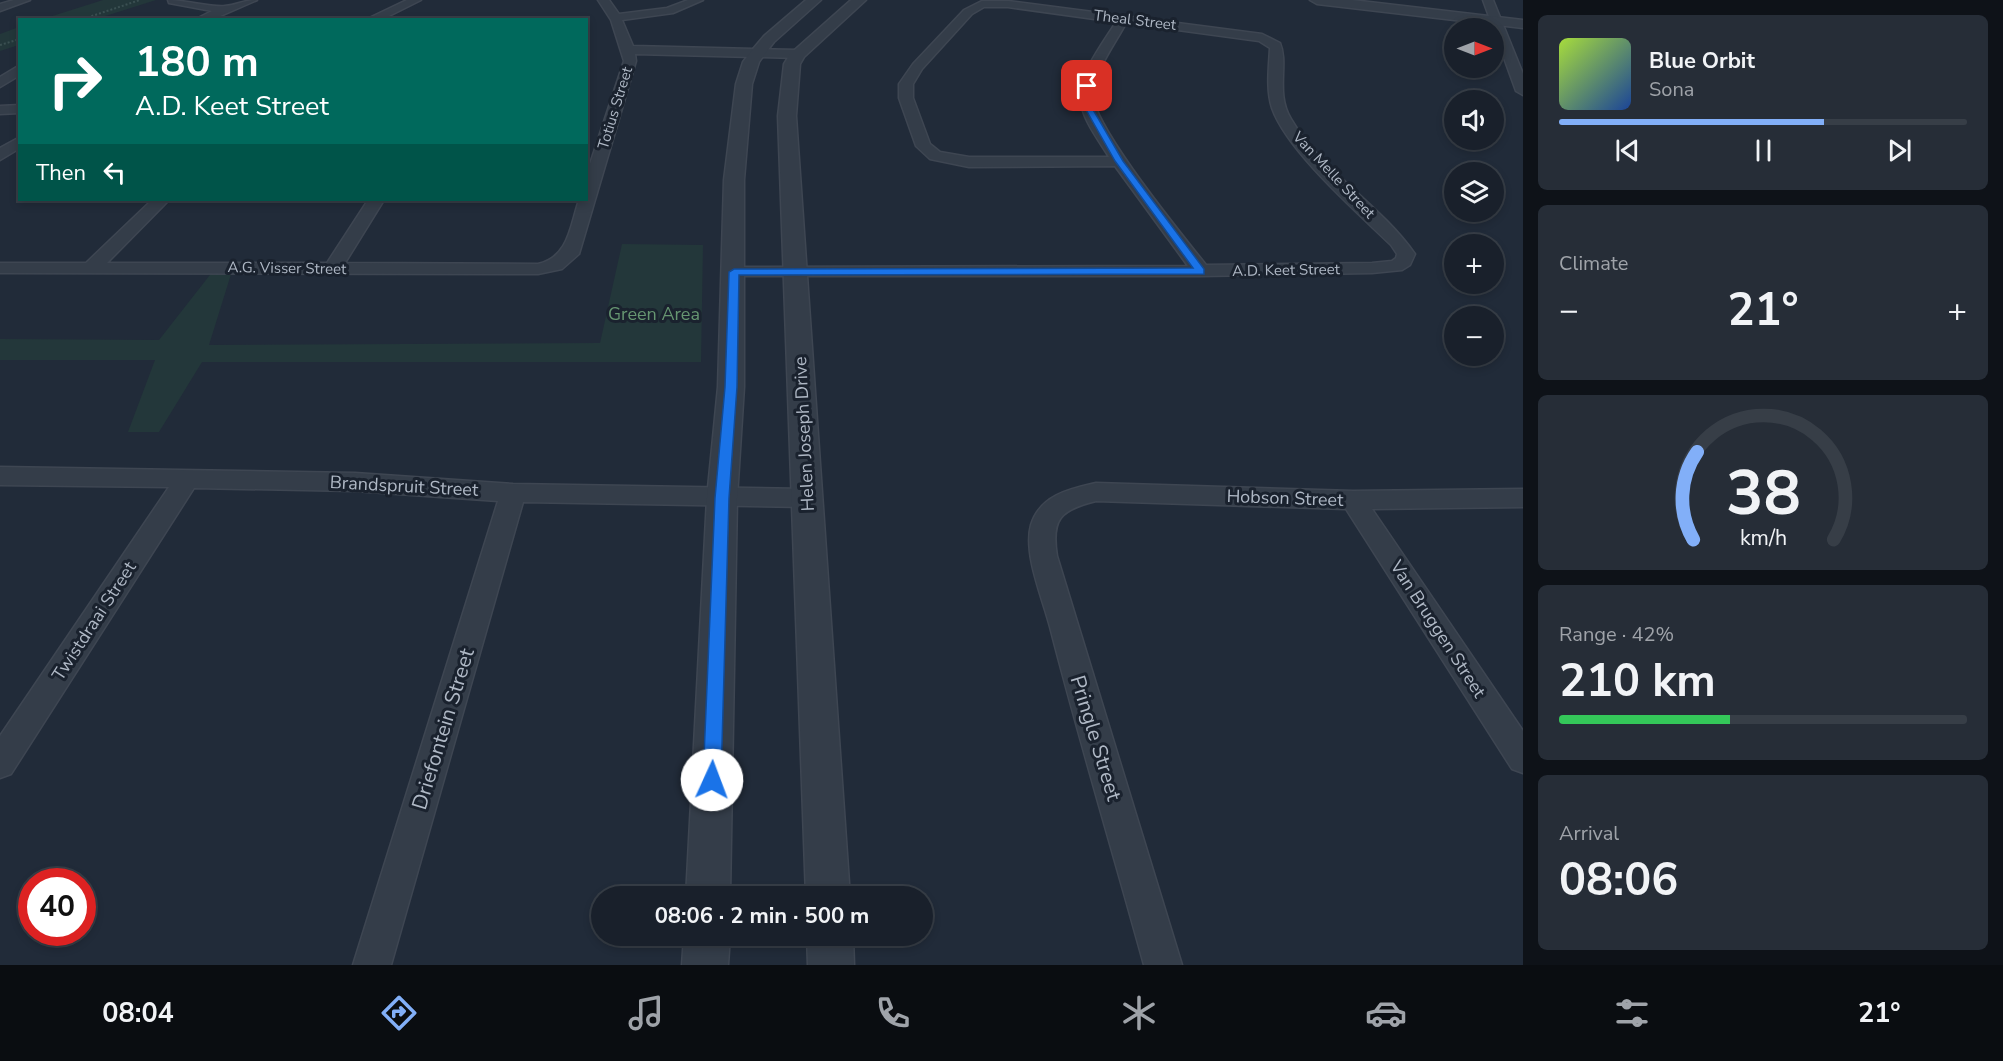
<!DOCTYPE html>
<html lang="en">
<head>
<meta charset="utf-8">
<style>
  :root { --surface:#19202b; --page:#262d37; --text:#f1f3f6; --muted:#9fa3a9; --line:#373e47; --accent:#82aff8 }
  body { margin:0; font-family:"Nunito Sans",sans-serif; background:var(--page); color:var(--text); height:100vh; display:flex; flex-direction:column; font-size:22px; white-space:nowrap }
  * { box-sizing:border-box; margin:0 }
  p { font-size:20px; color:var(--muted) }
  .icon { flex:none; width:33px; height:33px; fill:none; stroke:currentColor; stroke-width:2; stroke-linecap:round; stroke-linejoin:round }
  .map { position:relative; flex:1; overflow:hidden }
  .drawer { display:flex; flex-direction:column; gap:15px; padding:15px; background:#0e1218; width:480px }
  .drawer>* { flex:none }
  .banner { position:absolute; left:18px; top:18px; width:570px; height:183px; border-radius:0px; box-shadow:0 3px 9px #0003,0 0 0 2px var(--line); background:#00695c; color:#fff; overflow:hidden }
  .needle { width:39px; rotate:90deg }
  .buttons { position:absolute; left:1444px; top:18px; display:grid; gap:12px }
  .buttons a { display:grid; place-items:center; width:60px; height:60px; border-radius:50%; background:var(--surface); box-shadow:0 3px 9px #0003,0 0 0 2px var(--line); font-size:30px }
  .speed { position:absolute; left:18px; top:868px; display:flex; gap:12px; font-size:30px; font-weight:700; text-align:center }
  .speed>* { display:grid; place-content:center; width:78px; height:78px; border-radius:50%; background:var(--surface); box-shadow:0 3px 9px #0003,0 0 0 2px var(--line); line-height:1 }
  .speed .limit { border:9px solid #d22; background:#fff; color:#111 }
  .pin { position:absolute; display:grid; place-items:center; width:51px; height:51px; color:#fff; margin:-26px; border-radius:12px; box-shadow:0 3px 9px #0006 }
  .me { position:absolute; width:66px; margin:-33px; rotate:2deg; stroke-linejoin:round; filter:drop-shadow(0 0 4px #0008) }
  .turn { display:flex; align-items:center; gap:21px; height:126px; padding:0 18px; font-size:27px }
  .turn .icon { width:78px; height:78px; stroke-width:2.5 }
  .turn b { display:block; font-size:42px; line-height:51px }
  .then { display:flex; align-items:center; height:57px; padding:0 18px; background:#0003; gap:12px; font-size:22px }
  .big { font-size:45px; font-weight:700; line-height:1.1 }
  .drawer .widget { flex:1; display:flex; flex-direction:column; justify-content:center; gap:9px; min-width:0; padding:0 21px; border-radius:9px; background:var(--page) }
  .drawer .dial { align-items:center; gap:0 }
  .dial svg { height:156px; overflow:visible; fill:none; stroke:var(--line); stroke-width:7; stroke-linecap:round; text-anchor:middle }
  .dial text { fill:var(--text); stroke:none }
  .song { display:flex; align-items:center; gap:18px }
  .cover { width:72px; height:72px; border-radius:9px; background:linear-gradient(135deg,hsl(80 70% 55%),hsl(220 70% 35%)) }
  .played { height:6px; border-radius:3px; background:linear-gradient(90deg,var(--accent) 65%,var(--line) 65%) }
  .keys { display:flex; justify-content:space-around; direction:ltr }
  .heat { display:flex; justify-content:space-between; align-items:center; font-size:33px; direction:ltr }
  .charge { height:9px; border-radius:4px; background:linear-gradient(90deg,#34c759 42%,var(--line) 0) }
  .trip { position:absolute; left:591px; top:886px; width:342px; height:60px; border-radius:30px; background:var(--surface); box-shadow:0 3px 9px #0003,0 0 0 2px var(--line); font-weight:700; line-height:60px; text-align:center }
  .tabs { display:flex; height:96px; justify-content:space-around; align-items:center; background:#0a0d11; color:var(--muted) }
  .tabs .icon { width:42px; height:42px }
  .tabs .selected { color:var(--accent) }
  .tabs b { font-size:27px; color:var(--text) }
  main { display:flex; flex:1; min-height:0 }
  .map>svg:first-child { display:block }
  .green { fill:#23373a }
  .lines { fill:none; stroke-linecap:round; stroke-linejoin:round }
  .minor-casing { stroke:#3e4652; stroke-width:3 }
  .tertiary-casing { stroke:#3e4652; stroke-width:3 }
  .path { stroke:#3b5052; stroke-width:2; stroke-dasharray:2 2; stroke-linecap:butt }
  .minor { fill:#343d49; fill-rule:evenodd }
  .tertiary { fill:#343d49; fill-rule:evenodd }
  .route { fill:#1a73e8; stroke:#114b97; stroke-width:1.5 }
  .labels { text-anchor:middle; stroke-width:6; stroke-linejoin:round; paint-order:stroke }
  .far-street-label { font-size:15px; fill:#afb8c5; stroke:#1a222e }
  .park-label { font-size:18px; fill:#669671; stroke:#1a222e }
  .street-label { font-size:18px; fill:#afb8c5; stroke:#1a222e }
  .near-street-label { font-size:21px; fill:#afb8c5; stroke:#1a222e }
</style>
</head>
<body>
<main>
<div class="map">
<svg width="1523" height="965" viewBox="0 0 1523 965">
  <rect width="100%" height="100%" fill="#212b39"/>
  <g class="green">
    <path d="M 103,0 L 156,0 L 96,19 L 43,19 Z"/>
    <path d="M 19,27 L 19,45 L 0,51 L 0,34 Z"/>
    <path d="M 622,244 L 703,245 L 701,362 L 202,362 L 159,432 L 128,432 L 155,360 L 0,360 L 0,339 L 159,340 L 213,271 L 232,271 L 209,345 L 600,343 Z"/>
  </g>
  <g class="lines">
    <g class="minor-casing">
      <g id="minor">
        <path d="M 14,0 L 30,0 L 0,11 L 0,4 Z"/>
        <path d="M 168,0 C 184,0 214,8 225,6 C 238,5 243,0 257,0 L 211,20 L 194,20 L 212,11 L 169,3 Z"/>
        <path d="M 407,0 L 421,0 L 381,20 L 365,20 Z"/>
        <path d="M 598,0 L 609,0 L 619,14 L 667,8 L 688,0 L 703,0 L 673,13 L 622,20 L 633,46 L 798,50 L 804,54 L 798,58 L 635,54 L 636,61 L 579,254 L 562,269 L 538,274 L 0,273 L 0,263 L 86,263 L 152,200 L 169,200 L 107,263 L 327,263 L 368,200 L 384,200 L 345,263 L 538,264 C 569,257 570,226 579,200 L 586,200 L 586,176 L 624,61 L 611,20 Z"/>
        <path d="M 1483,0 L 1493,0 L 1523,74 L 1523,95 L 1516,91 Z"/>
        <path d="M 1008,1 L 1262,34 L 1280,43 C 1289,64 1275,93 1291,119 C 1322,172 1380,204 1415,254 L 1410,265 L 1402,270 L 1372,273 L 1201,276 L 728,276 L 725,272 L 728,268 L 734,267 L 1188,266 L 1115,166 L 969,167 L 930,159 L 916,146 L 899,98 L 899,84 L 913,64 L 964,10 L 982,1 ZM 984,7 L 1008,7 L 1116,22 C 1105,40 1077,77 1080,98 C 1082,119 1098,139 1109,157 L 969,157 L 940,152 L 930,144 L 913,98 L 913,84 L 922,69 L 972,14 ZM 1126,23 L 1259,41 L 1270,48 C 1269,67 1266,90 1272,108 C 1287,151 1357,212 1391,245 L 1397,254 L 1396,258 L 1392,261 L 1372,263 L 1206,265 C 1184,237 1091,124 1093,94 C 1095,70 1115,44 1126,23 Z"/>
        <path d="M 20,65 L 20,75 L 0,87 L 0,77 Z"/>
        <path d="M 20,105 L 20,113 L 0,114 L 0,106 Z"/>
        <path d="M 20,137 L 20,148 L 0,160 L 0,148 Z"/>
        <path d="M 0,467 L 355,473 L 513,484 L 807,489 L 816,492 L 819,498 L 816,504 L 807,507 L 523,502 L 391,965 L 353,965 L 498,501 L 355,491 L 194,488 L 11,774 L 0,778 L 0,736 L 169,487 L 0,485 Z"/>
        <path d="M 1096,483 L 1353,491 L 1523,489 L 1523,507 L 1372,509 L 1523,731 L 1523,773 L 1512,769 L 1346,509 L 1096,501 C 1060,510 1051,519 1057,556 L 1182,965 L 1144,965 C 1113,852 1079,740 1050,627 C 1043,599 1023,554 1031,525 C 1040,495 1070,489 1096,483 Z"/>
      </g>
    </g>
    <g class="tertiary-casing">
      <g id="tertiary">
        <path d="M 806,0 L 821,0 L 774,42 L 764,55 L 759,62 L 752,84 L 744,180 L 744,387 L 737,498 L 730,897 L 686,897 L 707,498 L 718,387 L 724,180 L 736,84 L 743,62 L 753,49 L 764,36 Z"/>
        <path d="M 851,0 L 866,0 L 804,57 L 800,64 L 796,116 L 850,897 L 806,897 L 778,116 L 784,64 L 790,54 Z"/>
        <path d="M 1310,0 L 1352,0 L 1523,20 L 1523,28 L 1317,4 Z"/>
        <path d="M 684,936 L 730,936 L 728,965 L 682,965 Z"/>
        <path d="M 807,936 L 853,936 L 854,965 L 808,965 Z"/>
      </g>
    </g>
    <g class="path">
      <path d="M 80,20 L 140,0"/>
      <path d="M 0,45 L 20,39"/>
    </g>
    <use href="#minor" class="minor"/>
    <use href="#tertiary" class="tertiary"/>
  </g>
  <path class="route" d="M 1084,85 L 1091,86 L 1089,99 L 1092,108 L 1123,161 L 1204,269 L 1204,274 L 739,275 L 737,387 L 729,498 L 721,780 L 719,786 L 712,789 L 706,786 L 703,780 L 715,498 L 725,387 L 729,272 L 734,269 L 1193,268 L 1115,161 L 1085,108 L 1081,99 Z"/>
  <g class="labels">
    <g class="far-street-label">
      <text transform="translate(1135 20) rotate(7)" y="5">Theal Street</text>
      <text transform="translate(615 108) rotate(-73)" y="5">Totius Street</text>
      <text transform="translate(1334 175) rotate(47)" y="5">Van Melle Street</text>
      <text transform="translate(287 268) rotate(1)" y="5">A.G. Visser Street</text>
      <text transform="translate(1286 270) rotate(-1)" y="5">A.D. Keet Street</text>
    </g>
    <g class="park-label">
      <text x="654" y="320">Green Area</text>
    </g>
    <g class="street-label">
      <text transform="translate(804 434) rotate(-93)" y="6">Helen Joseph Drive</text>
      <text transform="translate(404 486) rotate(3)" y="6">Brandspruit Street</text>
      <text transform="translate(1285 498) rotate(2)" y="6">Hobson Street</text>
      <text transform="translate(94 621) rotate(-57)" y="6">Twistdraai Street</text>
      <text transform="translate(1438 629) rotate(57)" y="6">Van Bruggen Street</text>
    </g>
    <g class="near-street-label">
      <text transform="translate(443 729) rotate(-73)" y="7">Driefontein Street</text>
      <text transform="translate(1096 738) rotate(73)" y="7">Pringle Street</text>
    </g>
  </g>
</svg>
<div class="buttons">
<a><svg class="needle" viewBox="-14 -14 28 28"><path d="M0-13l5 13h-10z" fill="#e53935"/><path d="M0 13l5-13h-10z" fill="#9fa3a9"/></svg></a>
<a><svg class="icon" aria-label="sound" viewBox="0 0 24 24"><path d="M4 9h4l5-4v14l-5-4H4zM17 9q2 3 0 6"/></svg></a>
<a><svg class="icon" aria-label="layers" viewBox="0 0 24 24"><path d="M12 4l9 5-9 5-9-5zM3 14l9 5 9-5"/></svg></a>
<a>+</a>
<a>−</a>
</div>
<div class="speed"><div class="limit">40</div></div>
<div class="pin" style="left:1087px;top:86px;background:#d93025"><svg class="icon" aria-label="arrive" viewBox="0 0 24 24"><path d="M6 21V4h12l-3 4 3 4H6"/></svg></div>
<svg class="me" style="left:712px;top:780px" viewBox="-20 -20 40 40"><circle r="19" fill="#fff"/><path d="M0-13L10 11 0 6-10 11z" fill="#1a73e8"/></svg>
<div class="trip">08:06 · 2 min · 500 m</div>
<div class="banner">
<div class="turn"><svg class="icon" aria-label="right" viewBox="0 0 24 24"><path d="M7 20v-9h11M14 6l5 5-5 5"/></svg><div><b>180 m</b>A.D. Keet Street</div></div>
<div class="then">Then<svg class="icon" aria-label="left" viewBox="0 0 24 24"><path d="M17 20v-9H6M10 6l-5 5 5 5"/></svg></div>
</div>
</div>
<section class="drawer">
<div class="widget">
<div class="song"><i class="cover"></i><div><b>Blue Orbit</b><p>Sona</p></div></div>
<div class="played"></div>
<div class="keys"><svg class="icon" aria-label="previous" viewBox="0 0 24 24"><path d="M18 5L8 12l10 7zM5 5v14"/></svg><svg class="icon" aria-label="pause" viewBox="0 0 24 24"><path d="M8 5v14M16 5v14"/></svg><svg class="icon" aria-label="next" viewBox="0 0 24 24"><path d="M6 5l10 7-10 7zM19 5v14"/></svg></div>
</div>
<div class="widget"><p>Climate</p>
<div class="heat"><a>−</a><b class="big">21°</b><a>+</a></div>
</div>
<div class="widget dial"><svg viewBox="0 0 100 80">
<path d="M14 69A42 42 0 1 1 86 69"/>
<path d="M14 69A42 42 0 0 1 16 24" stroke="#82aff8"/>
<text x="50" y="56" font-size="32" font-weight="700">38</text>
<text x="50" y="72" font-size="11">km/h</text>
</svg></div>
<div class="widget"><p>Range · 42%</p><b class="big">210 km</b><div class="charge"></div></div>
<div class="widget"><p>Arrival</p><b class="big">08:06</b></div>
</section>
</main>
<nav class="tabs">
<b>08:04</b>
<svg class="icon selected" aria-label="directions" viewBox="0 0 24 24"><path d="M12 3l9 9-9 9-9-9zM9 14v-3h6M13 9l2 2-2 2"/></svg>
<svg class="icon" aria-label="music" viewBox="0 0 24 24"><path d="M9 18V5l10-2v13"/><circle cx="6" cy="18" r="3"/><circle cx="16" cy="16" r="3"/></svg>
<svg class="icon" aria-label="phone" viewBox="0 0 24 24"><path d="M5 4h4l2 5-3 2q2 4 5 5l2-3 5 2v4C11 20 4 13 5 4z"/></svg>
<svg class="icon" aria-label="climate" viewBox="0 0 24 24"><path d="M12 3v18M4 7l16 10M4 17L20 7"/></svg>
<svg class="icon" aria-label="car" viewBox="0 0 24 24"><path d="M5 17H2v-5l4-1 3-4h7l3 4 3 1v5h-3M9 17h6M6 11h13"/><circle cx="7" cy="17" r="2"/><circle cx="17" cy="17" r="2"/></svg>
<svg class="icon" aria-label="filters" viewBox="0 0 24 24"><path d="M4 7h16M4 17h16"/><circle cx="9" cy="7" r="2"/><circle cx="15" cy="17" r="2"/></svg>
<b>21°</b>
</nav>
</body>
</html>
